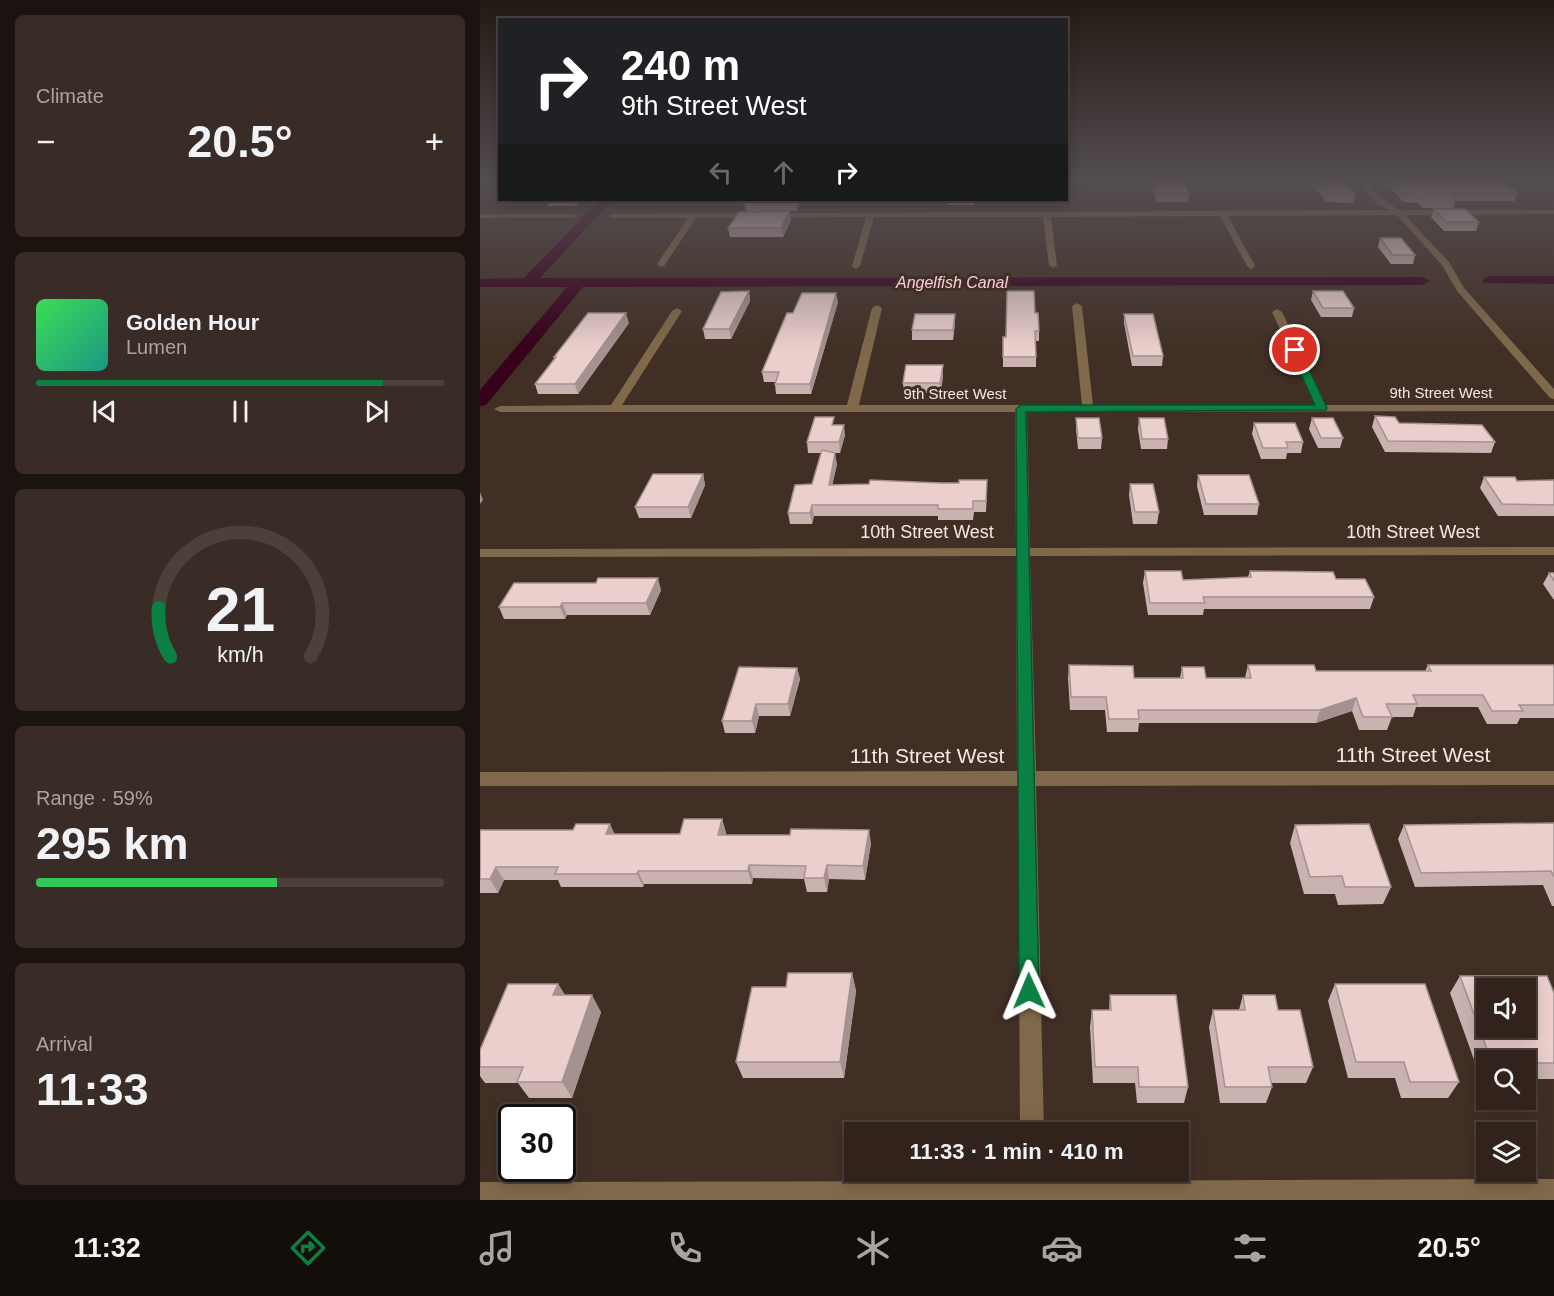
<!DOCTYPE html>
<html lang="en">
<head>
<meta charset="utf-8">
<style>
  :root { --surface:#31231c; --page:#392b25; --text:#f1f3f6; --muted:#a8a4a3; --line:#4c403b; --accent:#0b8043 }
  body { margin:0; font-family:Arial,sans-serif; background:var(--page); color:var(--text); height:100vh; display:flex; flex-direction:column; font-size:22px; white-space:nowrap }
  * { box-sizing:border-box; margin:0 }
  p { font-size:20px; color:var(--muted) }
  .icon { flex:none; width:33px; height:33px; fill:none; stroke:currentColor; stroke-width:2; stroke-linecap:round; stroke-linejoin:round }
  .map { position:relative; flex:1; overflow:hidden }
  .side { display:flex; flex-direction:column; gap:15px; padding:15px; background:#1b130f; width:480px }
  .side>* { flex:none }
  .top-card { position:absolute; left:18px; top:18px; width:570px; height:183px; border-radius:0px; box-shadow:0 3px 15px #0003,0 0 0 2px var(--line); background:#202124; color:#fff; overflow:hidden }
  .controls { position:absolute; left:996px; top:978px; display:grid; gap:12px }
  .controls a { display:grid; place-items:center; width:60px; height:60px; border-radius:0px; background:var(--surface); box-shadow:0 3px 15px #0003,0 0 0 2px var(--line); font-size:30px }
  .speed { position:absolute; left:18px; top:1104px; display:flex; gap:12px; font-size:30px; font-weight:700; text-align:center }
  .speed>* { display:grid; place-content:center; width:78px; height:78px; border-radius:50%; background:var(--surface); box-shadow:0 3px 15px #0003,0 0 0 2px var(--line); line-height:1 }
  .speed .limit { border:3px solid #111; border-radius:9px; background:#fff; color:#111 }
  .pin { position:absolute; display:grid; place-items:center; width:51px; height:51px; color:#fff; margin:-26px; border:3px solid #fff; border-radius:50%; box-shadow:0 2px 6px #0007 }
  .me { position:absolute; width:66px; margin:-33px; rotate:359deg; stroke-linejoin:round; filter:drop-shadow(0 0 4px #0008) }
  .turn { display:flex; align-items:center; gap:21px; height:126px; padding:0 24px; font-size:27px }
  .turn .icon { width:78px; height:78px; stroke-width:2.5 }
  .turn b { display:block; font-size:42px; line-height:51px }
  .lanes { display:flex; align-items:center; height:57px; padding:0 24px; background:#0003; justify-content:center; gap:30px; direction:ltr }
  .lanes .off { opacity:.35 }
  .big { font-size:45px; font-weight:700; line-height:1.1 }
  .side .tile { flex:1; display:flex; flex-direction:column; justify-content:center; gap:9px; min-width:0; padding:0 21px; border-radius:9px; background:var(--page) }
  .side .dial { align-items:center; gap:0 }
  .dial svg { height:156px; overflow:visible; fill:none; stroke:var(--line); stroke-width:7; stroke-linecap:round; text-anchor:middle }
  .dial text { fill:var(--text); stroke:none }
  .song { display:flex; align-items:center; gap:18px }
  .cover { width:72px; height:72px; border-radius:9px; background:linear-gradient(135deg,hsl(130 70% 55%),hsl(170 70% 35%)) }
  .played { height:6px; border-radius:3px; background:linear-gradient(90deg,var(--accent) 85%,var(--line) 85%) }
  .keys { display:flex; justify-content:space-around; direction:ltr }
  .heat { display:flex; justify-content:space-between; align-items:center; font-size:33px; direction:ltr }
  .charge { height:9px; border-radius:4px; background:linear-gradient(90deg,#34c759 59%,var(--line) 0) }
  .trip { position:absolute; left:364px; top:1122px; width:345px; height:60px; border-radius:0px; background:var(--surface); box-shadow:0 3px 15px #0003,0 0 0 2px var(--line); font-weight:700; line-height:60px; text-align:center }
  .tabs { display:flex; height:96px; justify-content:space-around; align-items:center; background:#140e0b; color:var(--muted) }
  .tabs .icon { width:42px; height:42px }
  .tabs .active { color:var(--accent) }
  .tabs b { font-size:27px; color:var(--text) }
  main { display:flex; flex:1; min-height:0 }
  .map>svg:first-child { display:block }
  .lines { fill:none; stroke-linecap:round; stroke-linejoin:round }
  .canal { fill:#37001b; fill-rule:evenodd }
  .street { fill:#80694a; fill-rule:evenodd }
  .wall { fill:#cab2b0 }
  .shaded-wall { fill:#a49190 }
  .building { fill:#ebcfcd; stroke:#a49190; stroke-width:1.5; fill-rule:evenodd }
  .route { fill:#0b8043; stroke:#07532c; stroke-width:1.5 }
  .labels { text-anchor:middle; stroke-width:6; stroke-linejoin:round; paint-order:stroke }
  .far-street-label { font-size:15px; fill:#f4e8e2; stroke:#412f25 }
  .far-water-label { font-size:16px; font-style:italic; fill:#fccbdb; stroke:#412f25 }
  .street-label { font-size:18px; fill:#f4e8e2; stroke:#412f25 }
  .near-street-label { font-size:21px; fill:#f4e8e2; stroke:#412f25 }
</style>
</head>
<body>
<main>
<section class="side">
<div class="tile"><p>Climate</p>
<div class="heat"><a>−</a><b class="big">20.5°</b><a>+</a></div>
</div>
<div class="tile">
<div class="song"><i class="cover"></i><div><b>Golden Hour</b><p>Lumen</p></div></div>
<div class="played"></div>
<div class="keys"><svg class="icon" aria-label="previous" viewBox="0 0 24 24"><path d="M18 5L8 12l10 7zM5 5v14"/></svg><svg class="icon" aria-label="pause" viewBox="0 0 24 24"><path d="M8 5v14M16 5v14"/></svg><svg class="icon" aria-label="next" viewBox="0 0 24 24"><path d="M6 5l10 7-10 7zM19 5v14"/></svg></div>
</div>
<div class="tile dial"><svg viewBox="0 0 100 80">
<path d="M14 69A42 42 0 1 1 86 69"/>
<path d="M14 69A42 42 0 0 1 8 44" stroke="#0b8043"/>
<text x="50" y="56" font-size="32" font-weight="700">21</text>
<text x="50" y="72" font-size="11">km/h</text>
</svg></div>
<div class="tile"><p>Range · 59%</p><b class="big">295 km</b><div class="charge"></div></div>
<div class="tile"><p>Arrival</p><b class="big">11:33</b></div>
</section>
<div class="map">
<svg width="1074" height="1200" viewBox="0 0 1074 1200">
  <rect width="100%" height="100%" fill="#412f25"/>
  <g class="lines">
    <g class="canal">
      <path d="M 120,200 L 132,200 L 60,278 L 943,277 L 950,281 L 943,285 L 103,287 L 6,405 L 0,406 L 0,390 L 87,287 L 0,287 L 0,279 L 44,278 Z"/>
      <path d="M 1009,276 L 1074,276 L 1074,284 L 1004,283 L 1002,280 Z"/>
    </g>
    <g class="street">
      <path d="M 877,181 L 885,181 L 902,199 L 920,210 L 1074,210 L 1074,214 L 925,215 L 969,262 L 984,288 L 1074,389 L 1074,399 L 1070,398 L 977,291 L 962,265 L 917,215 L 748,216 L 775,266 L 771,269 L 767,266 L 740,216 L 571,217 L 577,265 L 573,268 L 569,265 L 563,217 L 394,217 L 380,266 L 376,269 L 372,266 L 386,217 L 216,218 L 184,266 L 181,267 L 177,264 L 208,218 L 132,218 L 128,216 L 132,214 L 909,210 L 896,203 Z"/>
      <path d="M 0,214 L 94,214 L 98,216 L 94,218 L 0,218 Z"/>
      <path d="M 597,303 L 602,306 L 613,405 L 835,405 L 792,312 L 797,309 L 802,312 L 846,405 L 1074,405 L 1074,411 L 547,412 L 550,548 L 1074,547 L 1074,555 L 550,556 L 556,771 L 1074,771 L 1074,785 L 556,786 L 564,1132 L 540,1132 L 538,786 L 0,786 L 0,772 L 537,771 L 536,556 L 0,557 L 0,549 L 536,548 L 535,412 L 20,412 L 14,409 L 20,406 L 131,405 L 192,311 L 197,308 L 202,311 L 142,405 L 367,405 L 392,308 L 397,305 L 402,308 L 379,405 L 602,405 L 592,306 Z"/>
      <path d="M 539,1172 L 564,1172 L 565,1181 L 1074,1179 L 1074,1200 L 0,1200 L 0,1182 L 540,1181 Z"/>
    </g>
  </g>
  <g class="wall">
    <path d="M 670,181 L 703,181 L 709,194 L 708,202 L 677,202 Z"/>
    <path d="M 830,181 L 864,181 L 875,195 L 873,203 L 846,202 Z"/>
    <path d="M 905,181 L 1023,181 L 1037,193 L 1035,201 L 975,201 L 973,208 L 943,208 L 938,203 L 923,202 Z"/>
    <path d="M 67,200 L 102,200 L 96,206 L 68,206 Z"/>
    <path d="M 266,200 L 322,200 L 316,211 L 266,211 L 264,203 Z"/>
    <rect x="468" y="200" width="26" height="5"/>
    <path d="M 954,209 L 999,222 L 996,231 L 964,231 L 951,217 Z"/>
    <path d="M 310,211 L 311,220 L 303,237 L 250,237 L 248,228 Z"/>
    <path d="M 900,238 L 935,255 L 933,264 L 911,264 L 898,247 Z"/>
    <path d="M 269,291 L 270,301 L 251,339 L 225,339 L 223,329 Z"/>
    <path d="M 833,291 L 874,308 L 872,317 L 841,317 L 831,300 Z"/>
    <path d="M 358,302 L 331,394 L 296,394 L 295,384 L 295,382 L 284,382 L 282,372 L 313,313 Z"/>
    <path d="M 555,313 L 559,331 L 559,341 L 556,341 L 556,367 L 523,367 L 523,337 L 526,337 Z"/>
    <path d="M 644,314 L 683,356 L 682,366 L 652,366 L 644,323 Z"/>
    <path d="M 149,323 L 98,394 L 58,394 L 55,384 L 74,359 L 74,357 Z"/>
    <path d="M 475,323 L 473,340 L 432,340 L 432,330 Z"/>
    <path d="M 463,365 L 463,375 L 461,393 L 424,393 L 423,383 Z"/>
    <path d="M 895,416 L 919,423 L 1015,442 L 1011,453 L 905,452 L 892,427 Z"/>
    <path d="M 596,418 L 622,438 L 621,449 L 598,449 L 596,429 Z"/>
    <path d="M 659,418 L 688,439 L 687,449 L 661,449 L 658,429 Z"/>
    <path d="M 832,418 L 863,438 L 860,448 L 838,448 L 829,429 Z"/>
    <path d="M 774,423 L 823,442 L 821,453 L 807,453 L 806,459 L 781,459 L 772,434 Z"/>
    <path d="M 355,425 L 365,435 L 360,453 L 352,453 L 357,464 L 352,485 L 507,491 L 506,512 L 494,512 L 493,520 L 458,520 L 458,516 L 334,516 L 332,524 L 310,524 L 308,513 L 332,484 L 341,453 L 328,453 L 327,442 Z"/>
    <path d="M 223,474 L 225,485 L 211,518 L 159,518 L 155,507 Z"/>
    <path d="M 718,475 L 779,504 L 777,515 L 724,515 L 717,486 Z"/>
    <path d="M 1004,477 L 1037,481 L 1074,480 L 1074,516 L 1018,516 L 1000,488 Z"/>
    <path d="M 650,484 L 679,512 L 677,524 L 653,524 L 649,495 Z"/>
    <path d="M 665,571 L 703,580 L 768,577 L 770,571 L 856,579 L 894,597 L 890,609 L 724,609 L 723,615 L 668,615 L 663,583 Z"/>
    <path d="M 1069,573 L 1074,573 L 1074,600 L 1063,584 Z"/>
    <path d="M 181,590 L 170,615 L 87,615 L 85,619 L 24,619 L 19,607 Z"/>
    <path d="M 589,665 L 654,678 L 700,678 L 702,667 L 726,678 L 765,678 L 768,665 L 836,671 L 945,671 L 948,665 L 1074,665 L 1074,718 L 1040,718 L 1037,724 L 1007,724 L 998,707 L 936,707 L 933,717 L 912,717 L 907,730 L 879,730 L 872,711 L 836,723 L 659,723 L 658,732 L 627,732 L 625,710 L 590,710 L 588,678 Z"/>
    <path d="M 317,668 L 320,679 L 310,716 L 279,716 L 275,733 L 245,733 L 242,721 Z"/>
    <path d="M 242,819 L 246,833 L 246,835 L 391,843 L 385,880 L 349,879 L 347,892 L 327,892 L 324,879 L 273,878 L 272,884 L 164,884 L 163,887 L 81,887 L 78,880 L 24,880 L 18,893 L 0,893 L 0,830 L 134,834 L 200,834 Z"/>
    <path d="M 1074,823 L 1074,906 L 1072,906 L 1063,885 L 935,887 L 918,839 L 924,825 Z"/>
    <path d="M 815,825 L 911,887 L 903,904 L 858,905 L 855,894 L 824,894 L 810,843 Z"/>
    <path d="M 372,973 L 376,991 L 364,1078 L 263,1078 L 256,1062 L 306,987 Z"/>
    <path d="M 980,976 L 1074,993 L 1074,1079 L 1046,1079 L 1046,1060 L 1006,1060 L 1006,1079 L 1001,1079 L 970,993 Z"/>
    <path d="M 78,984 L 85,995 L 121,1012 L 92,1098 L 49,1098 L 38,1083 L 5,1083 L 0,1076 L 0,1050 Z"/>
    <path d="M 855,984 L 979,1082 L 968,1098 L 921,1098 L 915,1078 L 868,1078 L 848,1001 Z"/>
    <path d="M 630,995 L 708,1087 L 704,1103 L 657,1103 L 655,1083 L 613,1083 L 610,1027 L 612,1010 L 629,1010 Z"/>
    <path d="M 763,995 L 798,1010 L 833,1067 L 826,1083 L 791,1083 L 792,1087 L 786,1103 L 740,1103 L 729,1027 L 733,1010 L 759,1010 Z"/>
  </g>
  <g class="shaded-wall">
    <path d="M 94,200 L 102,200 L 96,206 Z"/>
    <path d="M 316,200 L 322,200 L 316,211 L 315,203 Z"/>
    <path d="M 310,211 L 311,220 L 303,237 L 301,228 Z"/>
    <path d="M 269,291 L 270,301 L 251,339 L 249,329 Z"/>
    <path d="M 356,293 L 358,302 L 331,394 L 330,384 Z"/>
    <path d="M 146,313 L 149,323 L 98,394 L 95,384 Z"/>
    <path d="M 475,314 L 475,323 L 473,340 L 473,330 Z"/>
    <path d="M 463,365 L 463,375 L 461,393 L 460,383 Z"/>
    <path d="M 364,425 L 365,435 L 360,453 L 359,442 Z"/>
    <path d="M 355,453 L 357,464 L 350,496 L 349,485 Z"/>
    <path d="M 223,474 L 225,485 L 211,518 L 208,507 Z"/>
    <path d="M 0,492 L 3,500 L 0,504 Z"/>
    <path d="M 332,505 L 334,516 L 332,524 L 330,513 Z"/>
    <path d="M 178,578 L 181,590 L 170,615 L 166,603 Z"/>
    <path d="M 82,603 L 87,615 L 85,619 L 80,607 Z"/>
    <path d="M 317,668 L 320,679 L 310,716 L 308,704 Z"/>
    <path d="M 876,698 L 872,711 L 836,723 L 840,710 Z"/>
    <path d="M 276,704 L 279,716 L 275,733 L 272,721 Z"/>
    <path d="M 242,819 L 246,833 L 242,848 L 238,835 Z"/>
    <path d="M 130,824 L 136,837 L 126,834 Z"/>
    <path d="M 389,830 L 391,843 L 385,880 L 383,866 Z"/>
    <path d="M 269,865 L 273,878 L 272,884 L 268,871 Z"/>
    <path d="M 347,865 L 349,879 L 347,892 L 344,878 Z"/>
    <path d="M 16,867 L 24,880 L 18,893 L 10,879 Z"/>
    <path d="M 158,871 L 164,884 L 163,887 L 157,874 Z"/>
    <path d="M 372,973 L 376,991 L 364,1078 L 360,1062 Z"/>
    <path d="M 78,984 L 88,1001 L 73,995 Z"/>
    <path d="M 112,995 L 121,1012 L 92,1098 L 82,1082 Z"/>
  </g>
  <g class="building">
    <path d="M 673,181 L 703,181 L 709,194 L 677,194 Z"/>
    <path d="M 837,181 L 864,181 L 875,195 L 847,194 Z"/>
    <path d="M 913,181 L 1023,181 L 1037,193 L 969,193 L 976,200 L 945,200 L 940,196 L 925,194 Z"/>
    <path d="M 266,200 L 316,200 L 315,203 L 264,203 Z"/>
    <path d="M 954,209 L 985,209 L 999,222 L 966,222 Z"/>
    <path d="M 310,211 L 301,228 L 248,228 L 259,212 Z"/>
    <path d="M 900,238 L 921,238 L 935,255 L 913,255 Z"/>
    <path d="M 269,291 L 249,329 L 223,329 L 241,292 Z"/>
    <path d="M 527,291 L 554,291 L 555,313 L 558,313 L 559,331 L 555,331 L 556,357 L 523,357 L 523,337 L 526,337 Z"/>
    <path d="M 833,291 L 863,291 L 874,308 L 843,308 Z"/>
    <path d="M 322,293 L 356,293 L 330,384 L 295,384 L 299,372 L 282,372 L 307,313 L 313,313 Z"/>
    <path d="M 108,313 L 146,313 L 95,384 L 55,384 L 76,357 L 74,357 Z"/>
    <path d="M 435,314 L 475,314 L 473,330 L 432,330 Z"/>
    <path d="M 644,314 L 673,314 L 683,356 L 653,356 Z"/>
    <path d="M 426,365 L 463,365 L 460,383 L 423,383 Z"/>
    <path d="M 895,416 L 915,417 L 919,423 L 1002,425 L 1015,442 L 908,441 Z"/>
    <path d="M 335,417 L 354,417 L 352,425 L 364,425 L 359,442 L 327,442 Z"/>
    <path d="M 596,418 L 619,418 L 622,438 L 598,438 Z"/>
    <path d="M 659,418 L 684,418 L 688,439 L 662,439 Z"/>
    <path d="M 832,418 L 853,418 L 863,438 L 841,438 Z"/>
    <path d="M 774,423 L 815,423 L 823,442 L 806,442 L 808,448 L 783,448 Z"/>
    <path d="M 342,450 L 355,453 L 349,485 L 389,484 L 390,480 L 460,483 L 479,483 L 479,480 L 507,480 L 506,501 L 493,501 L 493,509 L 458,509 L 458,505 L 332,505 L 330,513 L 308,513 L 315,485 L 332,484 Z"/>
    <path d="M 173,474 L 223,474 L 208,507 L 155,507 Z"/>
    <path d="M 718,475 L 769,475 L 779,504 L 726,504 Z"/>
    <path d="M 1004,477 L 1035,477 L 1037,481 L 1074,480 L 1074,505 L 1022,504 Z"/>
    <path d="M 650,484 L 673,484 L 679,512 L 655,512 Z"/>
    <path d="M 665,571 L 701,571 L 703,580 L 771,577 L 770,571 L 853,572 L 856,579 L 885,579 L 894,597 L 723,597 L 725,603 L 670,603 Z"/>
    <path d="M 1069,573 L 1074,573 L 1074,581 Z"/>
    <path d="M 118,578 L 178,578 L 166,603 L 82,603 L 80,607 L 19,607 L 34,583 L 116,583 Z"/>
    <path d="M 589,665 L 653,666 L 654,678 L 703,678 L 702,667 L 724,667 L 726,678 L 771,678 L 768,665 L 834,665 L 836,671 L 951,671 L 948,665 L 1074,665 L 1074,705 L 1039,705 L 1043,711 L 1012,711 L 1003,695 L 933,695 L 937,704 L 906,704 L 912,717 L 883,717 L 876,698 L 840,710 L 658,710 L 659,719 L 629,719 L 626,697 L 591,697 Z"/>
    <path d="M 259,667 L 317,668 L 308,704 L 276,704 L 272,721 L 242,721 Z"/>
    <path d="M 204,819 L 242,819 L 238,835 L 310,835 L 311,829 L 389,830 L 383,866 L 347,865 L 344,878 L 324,878 L 326,866 L 269,865 L 268,871 L 158,871 L 157,874 L 75,874 L 78,867 L 16,867 L 10,879 L 0,879 L 0,830 L 93,830 L 96,824 L 130,824 L 126,834 L 200,834 Z"/>
    <path d="M 1074,823 L 1074,877 L 1071,871 L 941,873 L 924,825 Z"/>
    <path d="M 889,824 L 911,887 L 865,887 L 862,876 L 830,877 L 815,825 Z"/>
    <path d="M 308,973 L 372,973 L 360,1062 L 256,1062 L 272,987 L 306,987 Z"/>
    <path d="M 980,976 L 1067,976 L 1074,993 L 1074,1063 L 1046,1063 L 1046,1060 L 1011,1060 ZM 1006,988 L 1046,988 L 1046,1028 L 1006,1028 Z"/>
    <path d="M 28,984 L 78,984 L 73,995 L 112,995 L 82,1082 L 37,1082 L 43,1067 L 0,1067 L 0,1050 Z"/>
    <path d="M 855,984 L 945,984 L 979,1082 L 930,1082 L 924,1062 L 876,1062 Z"/>
    <path d="M 630,995 L 696,995 L 708,1087 L 659,1087 L 658,1067 L 615,1067 L 612,1010 L 631,1010 Z"/>
    <path d="M 763,995 L 795,995 L 798,1010 L 820,1010 L 833,1067 L 788,1067 L 792,1087 L 745,1087 L 733,1010 L 765,1010 Z"/>
  </g>
  <linearGradient id="sky" x2="0" y2="1"><stop stop-color="#241a14"/><stop offset="0.52" stop-color="#544d51"/><stop offset="1" stop-color="#544d51" stop-opacity="0"/></linearGradient>
  <rect width="1074" height="349" fill="url(#sky)"/>
  <path class="route" d="M 811,348 L 820,350 L 847,408 L 846,410 L 546,412 L 559,991 L 556,998 L 549,1000 L 542,998 L 539,991 L 536,409 L 541,405 L 835,405 L 810,350 Z"/>
  <g class="labels">
    <g class="far-street-label">
      <text x="961" y="398">9th Street West</text>
      <text x="475" y="399">9th Street West</text>
    </g>
    <g class="far-water-label">
      <text x="472" y="288">Angelfish Canal</text>
    </g>
    <g class="street-label">
      <text x="447" y="538">10th Street West</text>
      <text x="933" y="538">10th Street West</text>
    </g>
    <g class="near-street-label">
      <text x="933" y="762">11th Street West</text>
      <text x="447" y="763">11th Street West</text>
    </g>
  </g>
</svg>
<div class="controls">
<a><svg class="icon" aria-label="sound" viewBox="0 0 24 24"><path d="M4 9h4l5-4v14l-5-4H4zM17 9q2 3 0 6"/></svg></a>
<a><svg class="icon" aria-label="search" viewBox="0 0 24 24"><circle cx="10" cy="10" r="6"/><path d="M15 15l6 6"/></svg></a>
<a><svg class="icon" aria-label="layers" viewBox="0 0 24 24"><path d="M12 4l9 5-9 5-9-5zM3 14l9 5 9-5"/></svg></a>
</div>
<div class="speed"><div class="limit">30</div></div>
<div class="pin" style="left:815px;top:350px;background:#d93025"><svg class="icon" aria-label="arrive" viewBox="0 0 24 24"><path d="M6 21V4h12l-3 4 3 4H6"/></svg></div>
<svg class="me" style="left:549px;top:991px" viewBox="-20 -20 40 40"><path d="M0-17L14 15 0 8-14 15z" fill="#0b8043" stroke="#fff" stroke-width="4"/></svg>
<div class="trip">11:33 · 1 min · 410 m</div>
<div class="top-card">
<div class="turn"><svg class="icon" aria-label="right" viewBox="0 0 24 24"><path d="M7 20v-9h11M14 6l5 5-5 5"/></svg><div><b>240 m</b>9th Street West</div></div>
<div class="lanes"><svg class="icon off" aria-label="left" viewBox="0 0 24 24"><path d="M17 20v-9H6M10 6l-5 5 5 5"/></svg><svg class="icon off" aria-label="ahead" viewBox="0 0 24 24"><path d="M12 20V5M6 11l6-6 6 6"/></svg><svg class="icon" aria-label="right" viewBox="0 0 24 24"><path d="M7 20v-9h11M14 6l5 5-5 5"/></svg></div>
</div>
</div>
</main>
<nav class="tabs">
<b>11:32</b>
<svg class="icon active" aria-label="directions" viewBox="0 0 24 24"><path d="M12 3l9 9-9 9-9-9zM9 14v-3h6M13 9l2 2-2 2"/></svg>
<svg class="icon" aria-label="music" viewBox="0 0 24 24"><path d="M9 18V5l10-2v13"/><circle cx="6" cy="18" r="3"/><circle cx="16" cy="16" r="3"/></svg>
<svg class="icon" aria-label="phone" viewBox="0 0 24 24"><path d="M5 4h4l2 5-3 2q2 4 5 5l2-3 5 2v4C11 20 4 13 5 4z"/></svg>
<svg class="icon" aria-label="climate" viewBox="0 0 24 24"><path d="M12 3v18M4 7l16 10M4 17L20 7"/></svg>
<svg class="icon" aria-label="car" viewBox="0 0 24 24"><path d="M5 17H2v-5l4-1 3-4h7l3 4 3 1v5h-3M9 17h6M6 11h13"/><circle cx="7" cy="17" r="2"/><circle cx="17" cy="17" r="2"/></svg>
<svg class="icon" aria-label="filters" viewBox="0 0 24 24"><path d="M4 7h16M4 17h16"/><circle cx="9" cy="7" r="2"/><circle cx="15" cy="17" r="2"/></svg>
<b>20.5°</b>
</nav>
</body>
</html>
